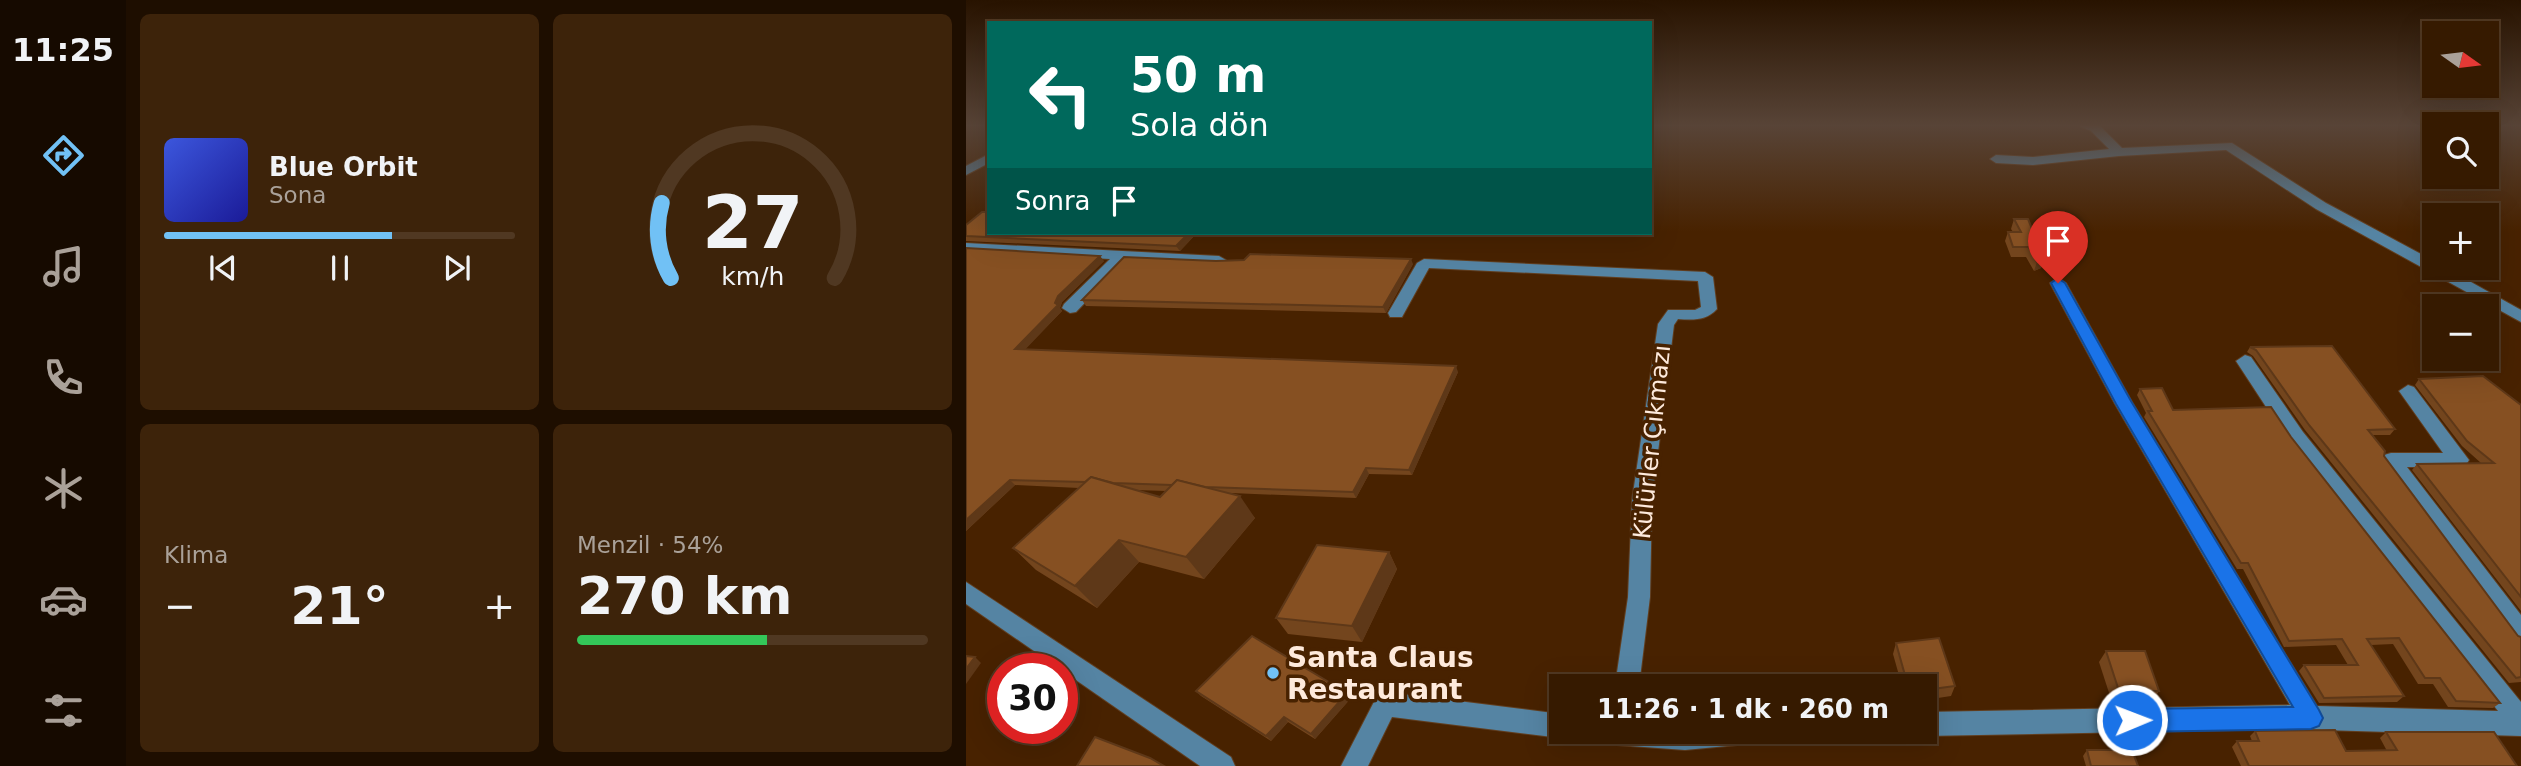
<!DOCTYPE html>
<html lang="tr">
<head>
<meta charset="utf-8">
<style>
  :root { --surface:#361a00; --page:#3d230a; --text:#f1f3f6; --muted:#aaa199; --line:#503822; --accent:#71c1f5 }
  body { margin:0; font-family:"DejaVu Sans",sans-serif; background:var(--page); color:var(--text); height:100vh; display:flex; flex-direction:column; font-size:26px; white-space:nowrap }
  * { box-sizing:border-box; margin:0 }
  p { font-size:23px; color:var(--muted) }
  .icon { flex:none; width:38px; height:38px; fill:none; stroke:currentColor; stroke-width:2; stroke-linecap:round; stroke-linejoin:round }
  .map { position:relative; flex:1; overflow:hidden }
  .drawer { display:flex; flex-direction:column; gap:14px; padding:14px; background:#1e0e00; width:840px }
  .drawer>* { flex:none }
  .guide { position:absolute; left:21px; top:21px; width:665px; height:214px; border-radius:0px; box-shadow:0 7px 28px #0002,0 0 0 2px var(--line); background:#00695c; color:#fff; overflow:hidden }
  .needle { width:46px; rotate:104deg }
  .fabs { position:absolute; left:1456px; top:21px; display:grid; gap:14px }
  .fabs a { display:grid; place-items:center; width:77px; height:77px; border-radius:0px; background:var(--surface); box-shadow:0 7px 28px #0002,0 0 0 2px var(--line); font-size:35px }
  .speed { position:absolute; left:21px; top:653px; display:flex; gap:14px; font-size:35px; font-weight:700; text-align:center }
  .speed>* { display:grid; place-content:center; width:91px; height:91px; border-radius:50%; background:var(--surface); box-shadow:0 7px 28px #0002,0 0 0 2px var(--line); line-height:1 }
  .speed .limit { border:10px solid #d22; background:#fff; color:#111 }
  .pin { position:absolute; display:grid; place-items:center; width:60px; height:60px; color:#fff; margin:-72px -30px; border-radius:50% 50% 50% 0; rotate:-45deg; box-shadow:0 0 7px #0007 }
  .pin .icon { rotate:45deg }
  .me { position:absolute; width:77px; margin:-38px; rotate:89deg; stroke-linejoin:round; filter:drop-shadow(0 0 5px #0008) }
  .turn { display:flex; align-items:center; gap:24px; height:147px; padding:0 28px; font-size:32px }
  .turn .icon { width:91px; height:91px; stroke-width:2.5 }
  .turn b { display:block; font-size:49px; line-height:60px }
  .then { display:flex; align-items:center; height:66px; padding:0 28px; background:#0003; gap:14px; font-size:26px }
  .big { font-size:52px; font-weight:600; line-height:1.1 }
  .drawer .tile { flex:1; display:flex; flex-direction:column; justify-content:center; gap:10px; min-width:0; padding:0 24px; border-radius:10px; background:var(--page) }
  .drawer .dial { align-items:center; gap:0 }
  .dial svg { height:182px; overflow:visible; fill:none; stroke:var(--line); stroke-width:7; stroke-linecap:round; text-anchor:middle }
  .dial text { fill:var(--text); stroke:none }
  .song { display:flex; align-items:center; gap:21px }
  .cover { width:84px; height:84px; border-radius:10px; background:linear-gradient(135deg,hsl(230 70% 55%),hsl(240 70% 35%)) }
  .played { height:7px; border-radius:4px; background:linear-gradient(90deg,var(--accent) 65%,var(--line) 65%) }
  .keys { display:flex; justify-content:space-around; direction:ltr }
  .heat { display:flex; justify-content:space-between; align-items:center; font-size:38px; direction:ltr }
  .charge { height:10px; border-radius:5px; background:linear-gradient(90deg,#34c759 54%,var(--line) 0) }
  .drawer .tiles { flex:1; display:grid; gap:14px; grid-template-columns:repeat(2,1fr) }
  .trip { position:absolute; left:583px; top:674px; width:388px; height:70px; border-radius:0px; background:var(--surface); box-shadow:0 7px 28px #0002,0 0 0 2px var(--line); font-weight:600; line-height:70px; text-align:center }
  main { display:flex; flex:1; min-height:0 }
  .menu { display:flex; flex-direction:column; width:126px; justify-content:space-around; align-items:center; background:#160a00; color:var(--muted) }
  .menu .icon { width:49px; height:49px }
  .menu .selected { color:var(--accent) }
  .menu b { font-size:32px; color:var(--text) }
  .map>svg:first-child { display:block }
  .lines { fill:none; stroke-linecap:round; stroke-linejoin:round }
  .minor-casing { stroke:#613e1f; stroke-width:2 }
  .minor { fill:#5584a3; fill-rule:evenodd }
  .wall { fill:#73451d; fill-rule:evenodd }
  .shaded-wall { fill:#5e3818 }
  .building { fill:#865022; stroke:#5e3818; stroke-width:2 }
  .route { fill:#1a73e8; stroke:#114b97; stroke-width:2 }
  .poi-dot { fill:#71c1f5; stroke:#482200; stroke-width:2.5 }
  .labels { text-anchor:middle; stroke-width:7; stroke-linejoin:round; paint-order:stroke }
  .street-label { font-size:24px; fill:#feeadc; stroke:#482200 }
  .near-poi-label { font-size:28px; font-weight:bold; fill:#feeadc; stroke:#482200; text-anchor:start }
</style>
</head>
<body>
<main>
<nav class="menu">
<b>11:25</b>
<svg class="icon selected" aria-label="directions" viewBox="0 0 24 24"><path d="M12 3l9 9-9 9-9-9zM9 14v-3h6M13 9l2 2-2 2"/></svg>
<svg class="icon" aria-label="music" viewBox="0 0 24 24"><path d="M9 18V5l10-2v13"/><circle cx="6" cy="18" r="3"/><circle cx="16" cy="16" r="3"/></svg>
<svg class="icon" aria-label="phone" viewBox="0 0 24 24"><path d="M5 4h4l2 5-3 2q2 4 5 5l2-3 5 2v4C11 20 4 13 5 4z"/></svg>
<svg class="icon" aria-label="climate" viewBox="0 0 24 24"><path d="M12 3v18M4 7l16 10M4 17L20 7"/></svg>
<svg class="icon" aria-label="car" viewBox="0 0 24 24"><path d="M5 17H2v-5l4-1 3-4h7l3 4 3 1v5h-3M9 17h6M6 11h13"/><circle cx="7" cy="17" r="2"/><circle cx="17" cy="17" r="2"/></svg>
<svg class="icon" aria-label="filters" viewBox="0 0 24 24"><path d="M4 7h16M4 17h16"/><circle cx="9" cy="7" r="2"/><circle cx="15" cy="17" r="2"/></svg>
</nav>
<section class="drawer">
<div class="tiles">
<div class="tile">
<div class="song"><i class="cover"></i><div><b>Blue Orbit</b><p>Sona</p></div></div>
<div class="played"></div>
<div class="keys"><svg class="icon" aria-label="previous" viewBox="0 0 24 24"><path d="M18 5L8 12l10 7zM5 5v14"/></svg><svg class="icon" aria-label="pause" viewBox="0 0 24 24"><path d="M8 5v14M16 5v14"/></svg><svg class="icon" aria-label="next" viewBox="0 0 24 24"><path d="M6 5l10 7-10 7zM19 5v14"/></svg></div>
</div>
<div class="tile dial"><svg viewBox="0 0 100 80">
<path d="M14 69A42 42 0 1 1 86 69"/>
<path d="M14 69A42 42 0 0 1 10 36" stroke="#71c1f5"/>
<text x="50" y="56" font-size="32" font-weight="700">27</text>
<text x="50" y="72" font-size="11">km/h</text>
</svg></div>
<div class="tile"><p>Klima</p>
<div class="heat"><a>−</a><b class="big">21°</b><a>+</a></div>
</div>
<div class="tile"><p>Menzil · 54%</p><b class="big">270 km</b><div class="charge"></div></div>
</div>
</section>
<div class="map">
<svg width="1555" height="766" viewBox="0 0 1555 766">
  <rect width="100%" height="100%" fill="#482200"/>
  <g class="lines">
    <g class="minor-casing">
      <g id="minor">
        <path d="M 1111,125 L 1133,125 L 1156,148 L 1266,143 L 1360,203 L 1468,261 L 1468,268 L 1480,268 L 1555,310 L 1555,322 L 1350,209 L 1260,150 L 1153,156 L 1067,165 L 1030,163 L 1024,159 L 1030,155 L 1067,157 L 1143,149 L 1125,131 Z"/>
        <path d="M 23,154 L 23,163 L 0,175 L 0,166 Z"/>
        <path d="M 0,243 L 253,256 L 260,260 L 253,264 L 160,260 L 110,312 L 104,313 L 96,308 L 98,304 L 144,259 L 0,251 Z"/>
        <path d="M 458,259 L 739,272 L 747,277 L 751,309 C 740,321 727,320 712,319 L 708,325 L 686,500 L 684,597 L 673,686 L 649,686 L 662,597 L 666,500 L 692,324 L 702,310 L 729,310 L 735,307 L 732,281 L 463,268 L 436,317 L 424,317 L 422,313 L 451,263 Z"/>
        <path d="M 1092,278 L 1100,283 L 1166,402 L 1351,706 L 1532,711 L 1323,442 L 1270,361 L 1279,355 L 1285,357 L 1337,432 L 1555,702 L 1555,736 L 1324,729 L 959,736 L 950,733 L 959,732 L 959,712 L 1324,705 L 1149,404 L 1084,283 Z"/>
        <path d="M 1442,385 L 1448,387 L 1503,460 L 1500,465 L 1493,467 L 1441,467 L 1555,615 L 1555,643 L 1547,640 L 1415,460 L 1418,455 L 1425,453 L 1477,453 L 1433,391 Z"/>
        <path d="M 0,582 L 265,757 L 269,766 L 234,766 L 0,604 Z"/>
        <path d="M 420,692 L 595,714 L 595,732 L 605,732 L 595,738 L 426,717 L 402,766 L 375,766 L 411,696 Z"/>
        <path d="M 624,732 L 795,732 L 791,741 L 782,744 L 719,750 L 637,744 L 628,741 Z"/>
      </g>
    </g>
    <use href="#minor" class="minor"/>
  </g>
  <g class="wall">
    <path d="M 1048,219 L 1078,258 L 1075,268 L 1068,271 L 1060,257 L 1045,257 L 1039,241 L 1042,232 L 1047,232 L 1045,229 Z"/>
    <path d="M 0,225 L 23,233 L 231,233 L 214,251 L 0,241 Z"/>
    <path d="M 0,248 L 138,261 L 96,302 L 94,308 L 96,311 L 59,349 L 492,372 L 446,475 L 403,474 L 390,498 L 265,493 L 289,518 L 238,579 L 173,562 L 131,608 L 70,570 L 47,548 L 113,488 L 49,485 L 0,531 ZM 169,490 L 200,491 L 194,497 Z"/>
    <path d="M 250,261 L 447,264 L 420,313 L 120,306 L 116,300 Z"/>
    <path d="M 1284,347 L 1429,429 L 1424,435 L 1406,435 L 1418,456 L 1552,636 L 1555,637 L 1555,682 L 1543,683 L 1339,430 L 1287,356 L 1281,352 Z"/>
    <path d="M 1453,379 L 1555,405 L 1555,611 L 1446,470 L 1451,464 L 1515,463 L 1496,446 L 1449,385 Z"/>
    <path d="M 1174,389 L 1207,410 L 1325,437 L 1534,703 L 1527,708 L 1482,707 L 1467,684 L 1452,684 L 1427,644 L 1405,645 L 1438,696 L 1431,702 L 1353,703 L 1333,671 L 1338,665 L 1382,665 L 1370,645 L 1318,647 L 1277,569 L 1271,569 L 1178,417 L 1180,413 L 1171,395 Z"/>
    <path d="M 423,552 L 431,569 L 396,642 L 322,634 L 310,618 Z"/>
    <path d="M 930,643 L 989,686 L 985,696 L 959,700 L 959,686 L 936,686 L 927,654 Z"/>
    <path d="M 1140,651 L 1193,691 L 1186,702 L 1146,702 L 1133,662 Z"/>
    <path d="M 230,691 L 381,693 L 385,698 L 349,739 L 322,722 L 305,741 L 235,696 Z"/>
    <path d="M 1289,731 L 1380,751 L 1421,751 L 1414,738 L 1420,732 L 1551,766 L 1275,766 L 1266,747 L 1271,741 L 1286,741 L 1284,736 Z"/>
    <path d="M 1121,750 L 1172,766 L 1120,766 L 1117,756 Z"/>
  </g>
  <g class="shaded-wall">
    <path d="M 223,233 L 231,233 L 214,251 L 210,246 Z"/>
    <path d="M 134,256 L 138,261 L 96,302 L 94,308 L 96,311 L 54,355 L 49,349 L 89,303 L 92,296 Z"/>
    <path d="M 1078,258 L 1075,268 L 1068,271 L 1071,262 Z"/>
    <path d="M 445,259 L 447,264 L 420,313 L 417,307 Z"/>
    <path d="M 490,366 L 492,372 L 446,475 L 443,470 Z"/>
    <path d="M 400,468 L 403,474 L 390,498 L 387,492 Z"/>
    <path d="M 44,480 L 49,485 L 0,531 L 0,520 Z"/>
    <path d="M 274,496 L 289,518 L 238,579 L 220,557 Z"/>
    <path d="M 153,540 L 173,562 L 131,608 L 109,586 Z"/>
    <path d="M 423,552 L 431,569 L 396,642 L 386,626 Z"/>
    <path d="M 9,657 L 15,663 L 0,684 L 0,669 Z"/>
    <path d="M 381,693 L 385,698 L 349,739 L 345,734 Z"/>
    <path d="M 318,717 L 322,722 L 305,741 L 300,736 Z"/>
  </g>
  <g class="building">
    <path d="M 16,212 L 23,212 L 23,233 L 223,233 L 210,246 L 0,236 L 0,225 Z"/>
    <path d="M 1048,219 L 1062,219 L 1078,258 L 1071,262 L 1063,247 L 1047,247 L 1042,232 L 1055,232 Z"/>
    <path d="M 0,248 L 134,256 L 92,296 L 89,303 L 92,305 L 49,349 L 490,366 L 443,470 L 400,468 L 387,492 L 239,487 L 211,480 L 206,485 L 147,483 L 125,477 L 119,482 L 44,480 L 0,520 Z"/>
    <path d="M 284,254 L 445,259 L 417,307 L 116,300 L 158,257 L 250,261 L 278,260 Z"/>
    <path d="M 1366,346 L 1429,429 L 1402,430 L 1419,451 L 1418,456 L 1552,636 L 1555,637 L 1555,677 L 1550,678 L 1343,425 L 1290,350 L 1284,347 Z"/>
    <path d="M 1517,376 L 1555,405 L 1555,597 L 1451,464 L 1528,463 L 1501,441 L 1453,379 Z"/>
    <path d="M 1196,388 L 1207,410 L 1305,407 L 1325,437 L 1534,703 L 1490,701 L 1474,678 L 1459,678 L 1433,638 L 1401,639 L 1438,696 L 1358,698 L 1338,665 L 1392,665 L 1376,639 L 1323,641 L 1282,563 L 1275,563 L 1182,411 L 1186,411 L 1174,389 Z"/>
    <path d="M 125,477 L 194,497 L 211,480 L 274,496 L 220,557 L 153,540 L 109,586 L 47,548 Z"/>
    <path d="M 351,545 L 423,552 L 386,626 L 310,618 Z"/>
    <path d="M 286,636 L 381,693 L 345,734 L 318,717 L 300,736 L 230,691 Z"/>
    <path d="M 973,638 L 989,686 L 959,690 L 959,686 L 942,686 L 930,643 Z"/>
    <path d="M 1140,651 L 1179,651 L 1193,691 L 1153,691 Z"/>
    <path d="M 0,656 L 9,657 L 0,669 Z"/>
    <path d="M 1369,730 L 1380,751 L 1431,750 L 1420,732 L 1528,732 L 1551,766 L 1283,766 L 1271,741 L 1293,741 L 1289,731 Z"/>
    <path d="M 129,737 L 184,758 L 198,766 L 111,766 Z"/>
    <path d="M 1121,750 L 1166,750 L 1172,766 L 1125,766 Z"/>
  </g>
  <linearGradient id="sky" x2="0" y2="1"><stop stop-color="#281300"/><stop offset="0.54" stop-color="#584437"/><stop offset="1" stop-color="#584437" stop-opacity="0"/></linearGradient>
  <rect width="1555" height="232" fill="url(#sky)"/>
  <path class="route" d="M 1092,278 L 1099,283 L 1165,401 L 1353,710 L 1357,718 L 1353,726 L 1345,729 L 1166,732 L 1158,728 L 1154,720 L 1158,713 L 1166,709 L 1327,707 L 1150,404 L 1085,283 Z"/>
  <circle class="poi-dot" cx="307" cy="673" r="7"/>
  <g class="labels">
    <g class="street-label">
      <text transform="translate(686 442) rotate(-84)" y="8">Külürler Çıkmazı</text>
    </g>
    <g class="near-poi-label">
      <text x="321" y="667">Santa Claus<tspan x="321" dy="32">Restaurant</tspan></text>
    </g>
  </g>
</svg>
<div class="fabs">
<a><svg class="needle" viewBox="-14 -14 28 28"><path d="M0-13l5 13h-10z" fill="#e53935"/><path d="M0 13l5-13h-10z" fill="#aaa199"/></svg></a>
<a><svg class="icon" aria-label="search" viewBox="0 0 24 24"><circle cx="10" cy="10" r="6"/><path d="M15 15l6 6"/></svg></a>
<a>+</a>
<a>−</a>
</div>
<div class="speed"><div class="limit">30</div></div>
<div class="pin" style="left:1092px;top:283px;background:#d93025"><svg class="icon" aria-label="arrive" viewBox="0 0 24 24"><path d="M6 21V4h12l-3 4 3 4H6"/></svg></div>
<svg class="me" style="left:1166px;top:720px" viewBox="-20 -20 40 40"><circle r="17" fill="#1a73e8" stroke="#fff" stroke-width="3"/><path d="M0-11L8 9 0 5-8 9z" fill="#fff"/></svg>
<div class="trip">11:26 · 1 dk · 260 m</div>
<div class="guide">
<div class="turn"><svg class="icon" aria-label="left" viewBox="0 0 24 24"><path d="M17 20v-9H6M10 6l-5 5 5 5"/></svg><div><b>50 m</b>Sola dön</div></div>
<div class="then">Sonra<svg class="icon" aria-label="arrive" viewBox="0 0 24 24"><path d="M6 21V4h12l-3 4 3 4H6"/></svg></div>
</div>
</div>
</main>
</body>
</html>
